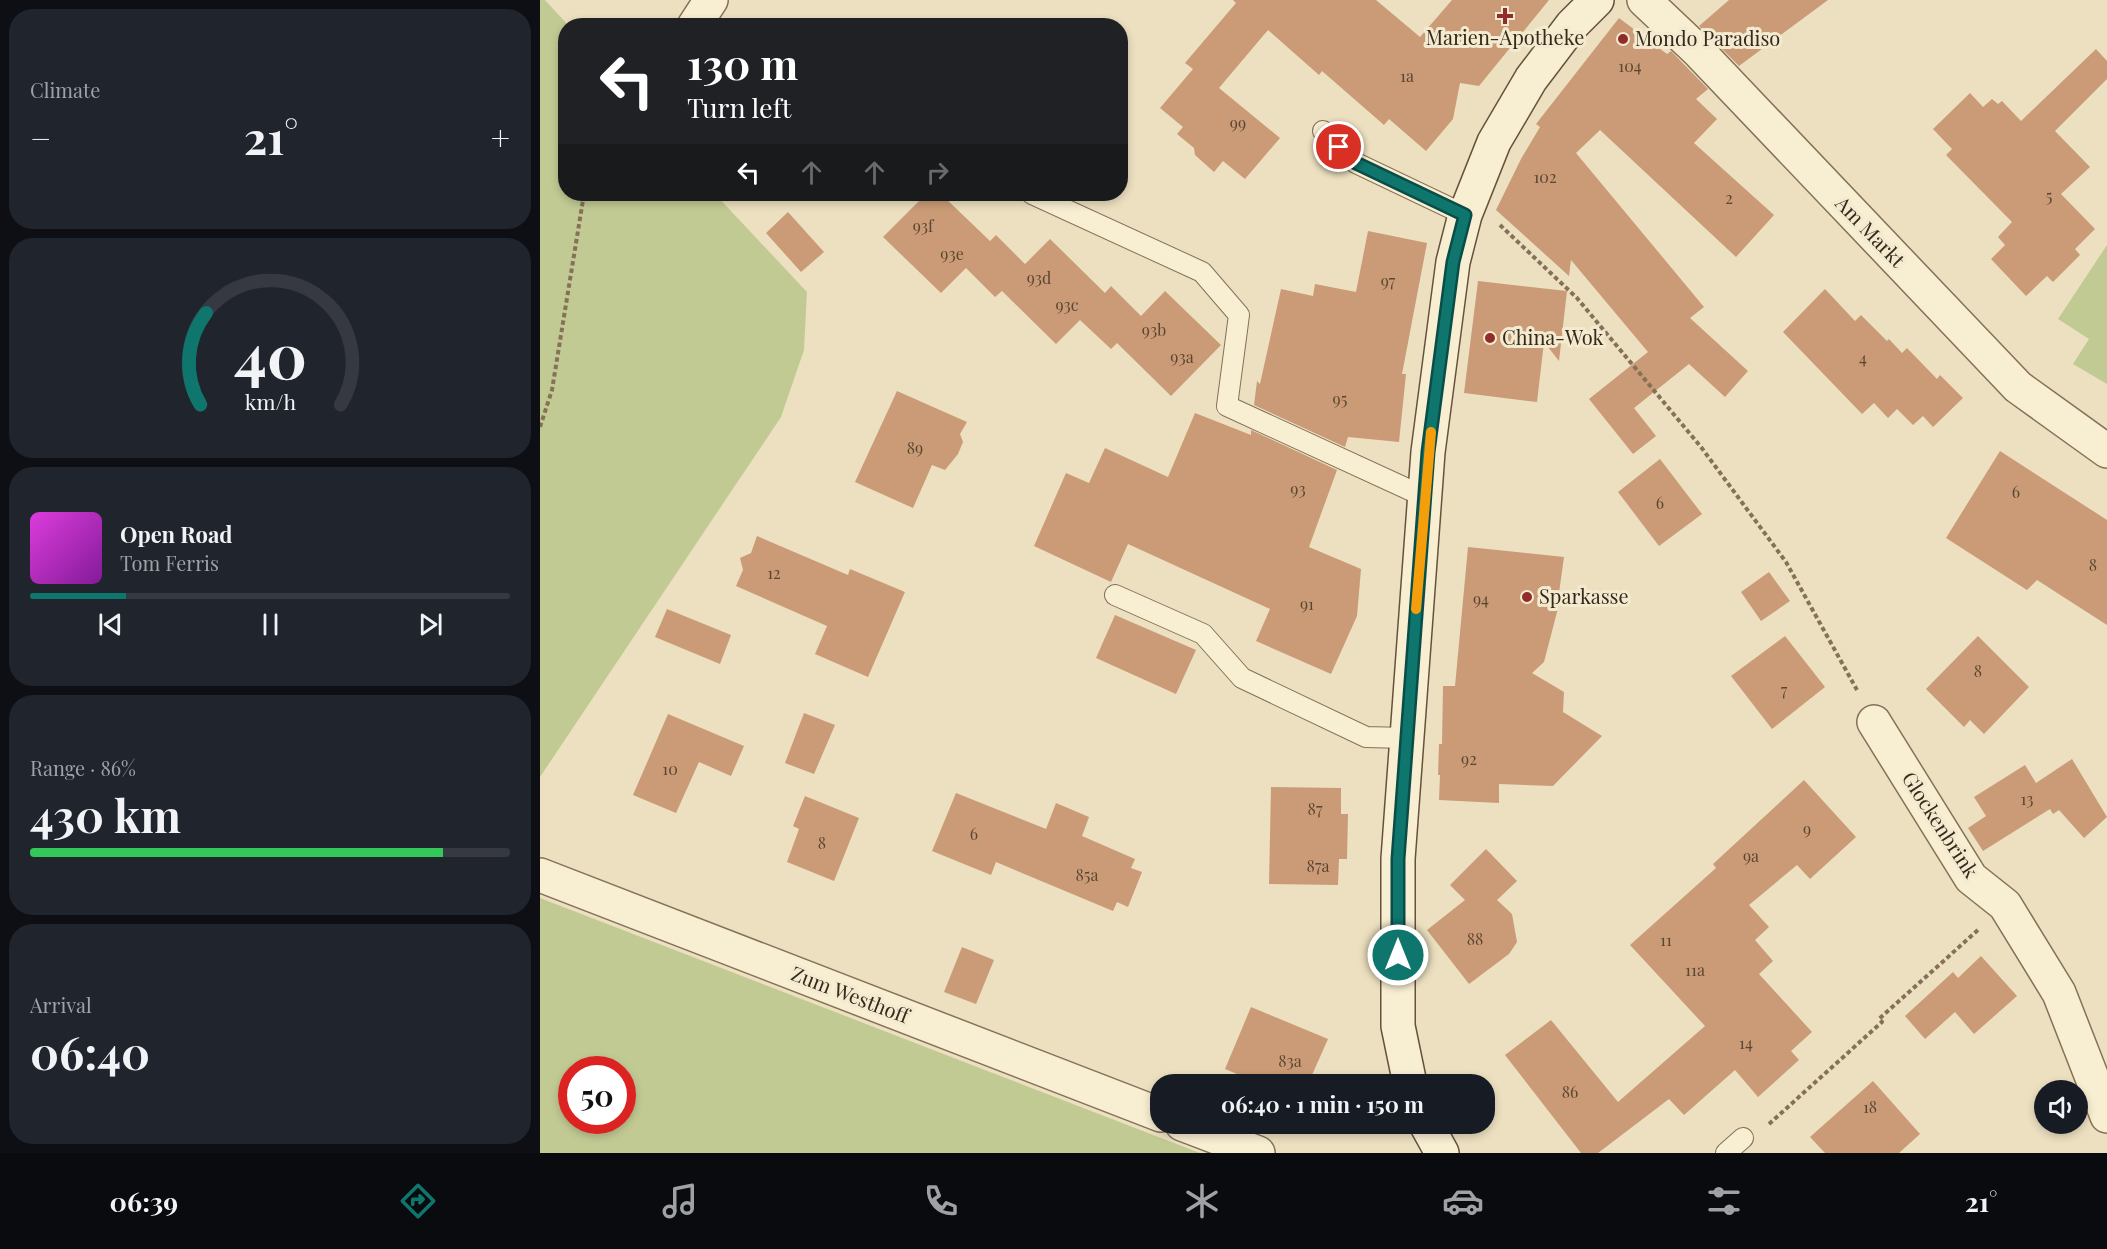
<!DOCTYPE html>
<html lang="en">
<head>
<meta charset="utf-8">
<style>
  :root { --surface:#171b24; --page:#20242c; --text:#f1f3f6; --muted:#9ea1a6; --line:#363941; --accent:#0f766e }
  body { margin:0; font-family:"Playfair Display",serif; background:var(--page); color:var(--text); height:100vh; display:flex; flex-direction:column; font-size:22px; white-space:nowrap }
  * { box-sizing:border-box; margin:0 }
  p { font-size:20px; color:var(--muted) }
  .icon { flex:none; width:33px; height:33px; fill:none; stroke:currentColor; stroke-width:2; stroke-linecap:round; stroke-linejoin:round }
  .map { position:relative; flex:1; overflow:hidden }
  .details { display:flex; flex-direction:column; gap:9px; padding:9px; background:#0d0f14; width:540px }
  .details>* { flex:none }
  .guide { position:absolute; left:18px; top:18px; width:570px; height:183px; border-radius:24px; box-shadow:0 3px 9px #0003; background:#202124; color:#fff; overflow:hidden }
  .fabs { position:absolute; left:1494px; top:1080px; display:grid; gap:12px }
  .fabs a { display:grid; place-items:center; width:54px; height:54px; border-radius:50%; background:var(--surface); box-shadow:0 3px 9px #0003; font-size:30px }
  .speed { position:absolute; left:18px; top:1056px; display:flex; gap:12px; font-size:30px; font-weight:700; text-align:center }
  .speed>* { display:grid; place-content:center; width:78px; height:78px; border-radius:50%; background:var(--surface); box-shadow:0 3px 9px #0003; line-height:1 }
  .speed .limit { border:9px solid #d22; background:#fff; color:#111 }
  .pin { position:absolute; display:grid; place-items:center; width:51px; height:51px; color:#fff; margin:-26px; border:3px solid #fff; border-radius:50%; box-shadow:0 2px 6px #0007 }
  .me { position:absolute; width:66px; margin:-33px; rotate:0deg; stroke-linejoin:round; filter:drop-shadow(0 0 4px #0008) }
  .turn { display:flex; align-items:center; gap:21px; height:126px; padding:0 30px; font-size:27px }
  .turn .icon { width:78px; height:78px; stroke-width:2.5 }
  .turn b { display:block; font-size:42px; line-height:51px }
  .lanes { display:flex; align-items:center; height:57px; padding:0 30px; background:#0003; justify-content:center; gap:30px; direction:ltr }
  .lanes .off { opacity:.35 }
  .big { font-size:45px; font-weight:700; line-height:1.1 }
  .details .card { flex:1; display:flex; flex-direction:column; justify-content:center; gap:9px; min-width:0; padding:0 21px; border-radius:24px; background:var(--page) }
  .details .dial { align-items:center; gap:0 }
  .dial svg { height:156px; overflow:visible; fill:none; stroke:var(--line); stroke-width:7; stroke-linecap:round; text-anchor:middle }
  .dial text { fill:var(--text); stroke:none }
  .song { display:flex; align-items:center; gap:18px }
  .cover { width:72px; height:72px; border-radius:9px; background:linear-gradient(135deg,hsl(300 70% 55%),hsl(290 70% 35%)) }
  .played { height:6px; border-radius:3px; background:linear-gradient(90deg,var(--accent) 20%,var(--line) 20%) }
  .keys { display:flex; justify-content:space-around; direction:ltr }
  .heat { display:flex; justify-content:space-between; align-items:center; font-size:33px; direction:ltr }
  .charge { height:9px; border-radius:4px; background:linear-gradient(90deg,#34c759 86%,var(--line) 0) }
  .trip { position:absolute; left:610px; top:1074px; width:345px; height:60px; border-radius:24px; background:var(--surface); box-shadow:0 3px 9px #0003; font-weight:700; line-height:60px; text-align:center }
  .menu { display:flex; height:96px; justify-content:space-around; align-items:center; background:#090b0e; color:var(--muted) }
  .menu .icon { width:42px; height:42px }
  .menu .current { color:var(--accent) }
  .menu b { font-size:27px; color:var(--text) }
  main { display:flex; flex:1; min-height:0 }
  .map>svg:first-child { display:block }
  .green { fill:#c2ca94; fill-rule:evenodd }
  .building { fill:#ca9b76 }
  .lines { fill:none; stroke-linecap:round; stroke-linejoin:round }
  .service-casing { stroke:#857158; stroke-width:22 }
  .minor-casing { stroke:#857158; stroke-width:36 }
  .secondary-casing { stroke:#66523c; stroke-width:36 }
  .path { stroke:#857158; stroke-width:4; stroke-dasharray:4.5 3; stroke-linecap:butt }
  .service { stroke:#f8eed2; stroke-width:20 }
  .minor { stroke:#f8eed2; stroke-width:33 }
  .secondary { stroke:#f8eed2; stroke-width:33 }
  .route-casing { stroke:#0a4d48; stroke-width:15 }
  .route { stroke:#0f766e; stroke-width:10 }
  .slow { stroke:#f59e0b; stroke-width:10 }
  .poi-dot { fill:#922c2a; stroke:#f4eacf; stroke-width:2 }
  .labels { text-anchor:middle; stroke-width:6; stroke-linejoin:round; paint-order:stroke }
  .number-label { font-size:16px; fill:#5a4632 }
  .poi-label { font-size:20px; fill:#35291c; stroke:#f4eacf; text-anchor:start }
  .street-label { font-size:20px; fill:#35291c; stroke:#f4eacf }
</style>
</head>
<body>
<main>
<section class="details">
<div class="card"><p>Climate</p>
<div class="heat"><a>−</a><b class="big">21°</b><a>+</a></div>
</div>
<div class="card dial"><svg viewBox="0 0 100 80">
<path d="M14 69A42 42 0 1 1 86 69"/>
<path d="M14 69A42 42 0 0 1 17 22" stroke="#0f766e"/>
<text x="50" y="56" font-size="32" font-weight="700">40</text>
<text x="50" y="72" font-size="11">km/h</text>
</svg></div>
<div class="card">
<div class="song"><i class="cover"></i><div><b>Open Road</b><p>Tom Ferris</p></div></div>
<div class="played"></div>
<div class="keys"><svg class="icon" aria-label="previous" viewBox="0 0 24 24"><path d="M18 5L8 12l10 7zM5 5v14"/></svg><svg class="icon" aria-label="pause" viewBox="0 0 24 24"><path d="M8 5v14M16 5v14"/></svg><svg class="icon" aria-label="next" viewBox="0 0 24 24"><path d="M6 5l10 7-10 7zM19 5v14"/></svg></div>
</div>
<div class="card"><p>Range · 86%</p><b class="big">430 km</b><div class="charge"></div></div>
<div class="card"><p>Arrival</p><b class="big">06:40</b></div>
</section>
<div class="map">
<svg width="1567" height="1153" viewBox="0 0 1567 1153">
  <rect width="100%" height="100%" fill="#ece0c0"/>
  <g class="green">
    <path d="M 0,0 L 5,0 L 28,25 L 26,26 L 26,194 L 175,194 L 267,292 L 264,350 L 241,417 L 0,777 Z"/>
    <path d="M 1567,245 L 1567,384 L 1533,364 L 1549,339 L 1518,319 Z"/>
    <path d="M 0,898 L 660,1153 L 0,1153 ZM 32,1070 L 82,1070 L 82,1120 L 32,1120 Z"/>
  </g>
  <g class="building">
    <path d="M 693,0 L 836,0 L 880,37 L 912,0 L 1009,0 L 939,86 L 920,83 L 913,119 L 886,151 L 849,119 L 844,125 L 782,71 L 779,75 L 728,30 L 679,88 L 740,138 L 705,179 L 683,161 L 674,172 L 655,155 L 654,148 L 637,134 L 643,127 L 620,108 L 653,69 L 645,63 L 696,3 Z"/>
    <path d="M 1189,0 L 1288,0 L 1199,66 L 1159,26 Z"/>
    <path d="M 1079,18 L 1127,54 L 1131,51 L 1168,89 L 1156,99 L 1177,119 L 1154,143 L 1234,215 L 1196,257 L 1060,130 L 1036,153 L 1164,307 L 1150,318 L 1208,371 L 1185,397 L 1149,364 L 1094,408 L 1116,436 L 1093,454 L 1049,399 L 1108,352 L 1031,260 L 1029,276 L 956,210 L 981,159 L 1000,127 L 996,124 Z"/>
    <path d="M 1556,49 L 1567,61 L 1567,79 L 1515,131 L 1550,167 L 1521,194 L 1555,229 L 1535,249 L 1540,255 L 1513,282 L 1507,276 L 1486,296 L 1451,259 L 1465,245 L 1458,237 L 1472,222 L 1406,155 L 1412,149 L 1393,129 L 1430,93 L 1443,107 L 1452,99 L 1458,104 L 1462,101 L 1481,121 Z"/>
    <path d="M 386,194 L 401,194 L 450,241 L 456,235 L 485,264 L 510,239 L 565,293 L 571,286 L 601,316 L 625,291 L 681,345 L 631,396 L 577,343 L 571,349 L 540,320 L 516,344 L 462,291 L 455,297 L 426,268 L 401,293 L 343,237 Z"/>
    <path d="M 248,212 L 284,252 L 261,272 L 226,233 Z"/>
    <path d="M 828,231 L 887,243 L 862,374 L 866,374 L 859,442 L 808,437 L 805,447 L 714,405 L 717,381 L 720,384 L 741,289 L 773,296 L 775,284 L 816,292 Z"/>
    <path d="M 938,281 L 1027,291 L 1019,361 L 1004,342 L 997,402 L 924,393 Z"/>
    <path d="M 1285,289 L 1315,321 L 1321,315 L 1347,341 L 1349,339 L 1362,353 L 1367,348 L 1397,379 L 1400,375 L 1423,398 L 1393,427 L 1383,416 L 1373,425 L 1357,409 L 1348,418 L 1334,403 L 1322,414 L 1243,332 Z"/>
    <path d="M 357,391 L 427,422 L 420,434 L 423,442 L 418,454 L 405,470 L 392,465 L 373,508 L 315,482 Z"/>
    <path d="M 655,413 L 711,435 L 711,430 L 797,470 L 769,547 L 821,569 L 817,616 L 791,674 L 716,641 L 730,609 L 588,544 L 571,582 L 494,546 L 526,473 L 549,483 L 565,448 L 628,477 Z"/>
    <path d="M 1460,451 L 1567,520 L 1567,625 L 1497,580 L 1487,590 L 1406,538 Z"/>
    <path d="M 1120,459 L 1162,514 L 1119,546 L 1078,492 Z"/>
    <path d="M 217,536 L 308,575 L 310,569 L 365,592 L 328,677 L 275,654 L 287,626 L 196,586 L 203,570 L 200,558 L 211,553 Z"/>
    <path d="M 928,547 L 1024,557 L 1019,593 L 1022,593 L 1004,662 L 992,673 L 1024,692 L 1023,712 L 1062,736 L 1013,786 L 959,784 L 959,803 L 899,800 L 900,775 L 898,775 L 899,744 L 902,744 L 903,686 L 915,686 Z"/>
    <path d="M 1229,572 L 1250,601 L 1221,621 L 1201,592 Z"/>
    <path d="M 127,609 L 191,635 L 180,664 L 115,637 Z"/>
    <path d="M 575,615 L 656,650 L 636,694 L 556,658 Z"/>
    <path d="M 1245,636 L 1285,687 L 1232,729 L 1191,676 Z"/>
    <path d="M 1438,636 L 1489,687 L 1444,734 L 1430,720 L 1424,727 L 1386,689 Z"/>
    <path d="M 264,713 L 295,725 L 274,774 L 245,763 Z"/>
    <path d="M 128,714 L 204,746 L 191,776 L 159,762 L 136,813 L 93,795 Z"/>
    <path d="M 1532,759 L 1567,817 L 1544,838 L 1519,810 L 1513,814 L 1510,809 L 1443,851 L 1428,828 L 1446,816 L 1434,797 L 1485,765 L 1496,783 Z"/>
    <path d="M 1264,780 L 1316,837 L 1270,879 L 1257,865 L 1209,905 L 1229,927 L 1215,940 L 1233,961 L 1219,974 L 1272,1032 L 1251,1051 L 1259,1060 L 1218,1097 L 1195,1070 L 1144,1115 L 1129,1099 L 1058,1153 L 1041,1153 L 965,1055 L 1011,1020 L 1078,1102 L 1165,1026 L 1090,945 L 1176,868 L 1173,864 Z"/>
    <path d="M 731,787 L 801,788 L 801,814 L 808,814 L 807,859 L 799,859 L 798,885 L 729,884 Z"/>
    <path d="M 416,793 L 506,829 L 516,803 L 549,817 L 542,836 L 595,859 L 591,868 L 602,872 L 588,907 L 577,902 L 573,911 L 456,862 L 451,875 L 392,851 Z"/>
    <path d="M 265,796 L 319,818 L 294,881 L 247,862 L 259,829 L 253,826 Z"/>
    <path d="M 946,849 L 977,881 L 957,900 L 972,914 L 977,942 L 969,954 L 929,984 L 887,930 L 925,900 L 910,885 Z"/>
    <path d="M 422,947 L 454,960 L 436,1004 L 404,992 Z"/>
    <path d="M 1441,956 L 1477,996 L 1434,1034 L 1415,1012 L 1385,1039 L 1365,1016 L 1413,972 L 1418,978 Z"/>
    <path d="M 711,1007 L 788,1039 L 768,1084 L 721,1084 L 685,1069 Z"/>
    <path d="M 1333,1081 L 1380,1134 L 1359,1153 L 1285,1153 L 1270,1137 Z"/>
  </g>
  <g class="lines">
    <g class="service-casing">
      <g id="service">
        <path d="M 783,131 L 816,163 L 925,215"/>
        <path d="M 492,194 L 662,272 L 699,315 L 687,406 L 885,497"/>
        <path d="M 575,595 L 663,634 L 702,678 L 826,737 L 866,738"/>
        <path d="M 1186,1153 L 1203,1138"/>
      </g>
    </g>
    <g class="minor-casing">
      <g id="minor">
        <path d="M 1104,0 L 1159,52 L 1478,387 L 1567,451"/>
        <path d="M 154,26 L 171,0"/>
        <path d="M 1334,722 L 1431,878 L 1465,905 L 1519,993 L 1567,1116"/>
        <path d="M 0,875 L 621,1115"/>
        <path d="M 642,1124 L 718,1153"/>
      </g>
    </g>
    <g class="secondary-casing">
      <g id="secondary">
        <path d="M 870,1084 L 858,1026 L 858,859 L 888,452 L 913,262 L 925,215 L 954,142 L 991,79 L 1032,25 L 1057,0"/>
        <path d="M 886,1124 L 902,1153"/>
      </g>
    </g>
    <g class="path">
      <path d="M 960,225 L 1037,298 L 1161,447 L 1246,562 L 1317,690"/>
      <path d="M 0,427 L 12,390 L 44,194"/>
      <path d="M 1229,1124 L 1342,1022 L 1339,1019 L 1438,930"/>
    </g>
    <use href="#service" class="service"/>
    <use href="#minor" class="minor"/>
    <use href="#secondary" class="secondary"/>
  </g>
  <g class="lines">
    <g class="route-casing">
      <path id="route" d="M 799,147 L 816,163 L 925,215 L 913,262 L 888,452 L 858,859 L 858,955"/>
    </g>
    <use href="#route" class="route"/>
    <path class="slow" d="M 876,609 L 891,432"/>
  </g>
  <g class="poi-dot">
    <path d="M962 7h6v6h6v6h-6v6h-6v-6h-6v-6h6z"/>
    <circle cx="1083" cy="39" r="6"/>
    <circle cx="950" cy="338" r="6"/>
    <circle cx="987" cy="597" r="6"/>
  </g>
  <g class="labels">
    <g class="number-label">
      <text x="1090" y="72">104</text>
      <text x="867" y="82">1a</text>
      <text x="698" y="129">99</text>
      <text x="1005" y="183">102</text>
      <text x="1509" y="202">5</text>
      <text x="1189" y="204">2</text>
      <text x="383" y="232">93f</text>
      <text x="412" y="260">93e</text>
      <text x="499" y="284">93d</text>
      <text x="848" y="287">97</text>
      <text x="527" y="311">93c</text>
      <text x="614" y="336">93b</text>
      <text x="642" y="363">93a</text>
      <text x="1323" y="364">4</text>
      <text x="800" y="405">95</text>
      <text x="375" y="454">89</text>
      <text x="758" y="495">93</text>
      <text x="1476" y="498">6</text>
      <text x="1120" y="509">6</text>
      <text x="1553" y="571">8</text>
      <text x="234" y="579">12</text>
      <text x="941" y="605">94</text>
      <text x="767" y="610">91</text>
      <text x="1438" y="677">8</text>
      <text x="1244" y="696">7</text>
      <text x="929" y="765">92</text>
      <text x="130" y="775">10</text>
      <text x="1487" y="805">13</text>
      <text x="775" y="815">87</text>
      <text x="1267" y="835">9</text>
      <text x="434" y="840">6</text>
      <text x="282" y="849">8</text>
      <text x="1211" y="862">9a</text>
      <text x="778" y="872">87a</text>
      <text x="547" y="881">85a</text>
      <text x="935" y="945">88</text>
      <text x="1126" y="946">11</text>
      <text x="1155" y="976">11a</text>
      <text x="1206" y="1049">14</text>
      <text x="750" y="1067">83a</text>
      <text x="1030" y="1098">86</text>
      <text x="1330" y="1113">18</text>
    </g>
    <g class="poi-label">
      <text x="965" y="45" text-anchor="middle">Marien-Apotheke</text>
      <text x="1095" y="46">Mondo Paradiso</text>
      <text x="962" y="345">China-Wok</text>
      <text x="999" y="604">Sparkasse</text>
    </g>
    <g class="street-label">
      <text transform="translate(1330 232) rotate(46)" y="7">Am Markt</text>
      <text transform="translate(1400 825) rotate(57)" y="7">Glockenbrink</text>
      <text transform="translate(310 995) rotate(21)" y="7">Zum Westhoff</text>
    </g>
  </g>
</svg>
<div class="fabs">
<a><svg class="icon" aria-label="sound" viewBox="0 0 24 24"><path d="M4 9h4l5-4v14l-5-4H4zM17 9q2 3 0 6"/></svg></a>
</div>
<div class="speed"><div class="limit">50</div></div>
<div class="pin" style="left:799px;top:147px;background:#d93025"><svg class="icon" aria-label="arrive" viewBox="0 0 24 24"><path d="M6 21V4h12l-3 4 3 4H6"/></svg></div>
<svg class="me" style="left:858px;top:955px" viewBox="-20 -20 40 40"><circle r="17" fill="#0f766e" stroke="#fff" stroke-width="3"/><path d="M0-11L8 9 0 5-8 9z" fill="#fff"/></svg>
<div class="trip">06:40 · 1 min · 150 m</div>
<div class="guide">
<div class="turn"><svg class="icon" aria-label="left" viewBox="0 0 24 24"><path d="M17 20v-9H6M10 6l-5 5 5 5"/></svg><div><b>130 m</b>Turn left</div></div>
<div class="lanes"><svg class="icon" aria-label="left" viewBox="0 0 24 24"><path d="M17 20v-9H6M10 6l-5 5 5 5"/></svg><svg class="icon off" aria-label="ahead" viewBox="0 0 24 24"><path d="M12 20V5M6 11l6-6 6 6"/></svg><svg class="icon off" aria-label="ahead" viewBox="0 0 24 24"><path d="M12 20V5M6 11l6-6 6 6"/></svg><svg class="icon off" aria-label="right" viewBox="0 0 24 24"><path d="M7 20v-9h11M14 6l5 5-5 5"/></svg></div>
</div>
</div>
</main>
<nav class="menu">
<b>06:39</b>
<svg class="icon current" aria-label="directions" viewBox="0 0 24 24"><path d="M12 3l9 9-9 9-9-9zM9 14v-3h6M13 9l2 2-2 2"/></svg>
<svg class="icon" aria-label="music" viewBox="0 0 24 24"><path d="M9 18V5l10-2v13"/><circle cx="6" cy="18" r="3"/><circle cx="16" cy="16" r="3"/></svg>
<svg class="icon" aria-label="phone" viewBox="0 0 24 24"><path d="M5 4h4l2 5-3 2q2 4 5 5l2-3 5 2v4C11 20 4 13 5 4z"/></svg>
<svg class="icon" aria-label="climate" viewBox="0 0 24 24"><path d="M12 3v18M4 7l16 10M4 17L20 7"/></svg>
<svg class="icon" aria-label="car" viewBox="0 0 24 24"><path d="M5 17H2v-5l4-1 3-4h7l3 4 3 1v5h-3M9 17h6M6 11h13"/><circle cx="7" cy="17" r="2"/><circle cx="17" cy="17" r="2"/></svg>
<svg class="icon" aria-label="filters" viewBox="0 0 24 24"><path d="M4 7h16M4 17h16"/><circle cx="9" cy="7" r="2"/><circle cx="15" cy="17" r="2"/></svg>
<b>21°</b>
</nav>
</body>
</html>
